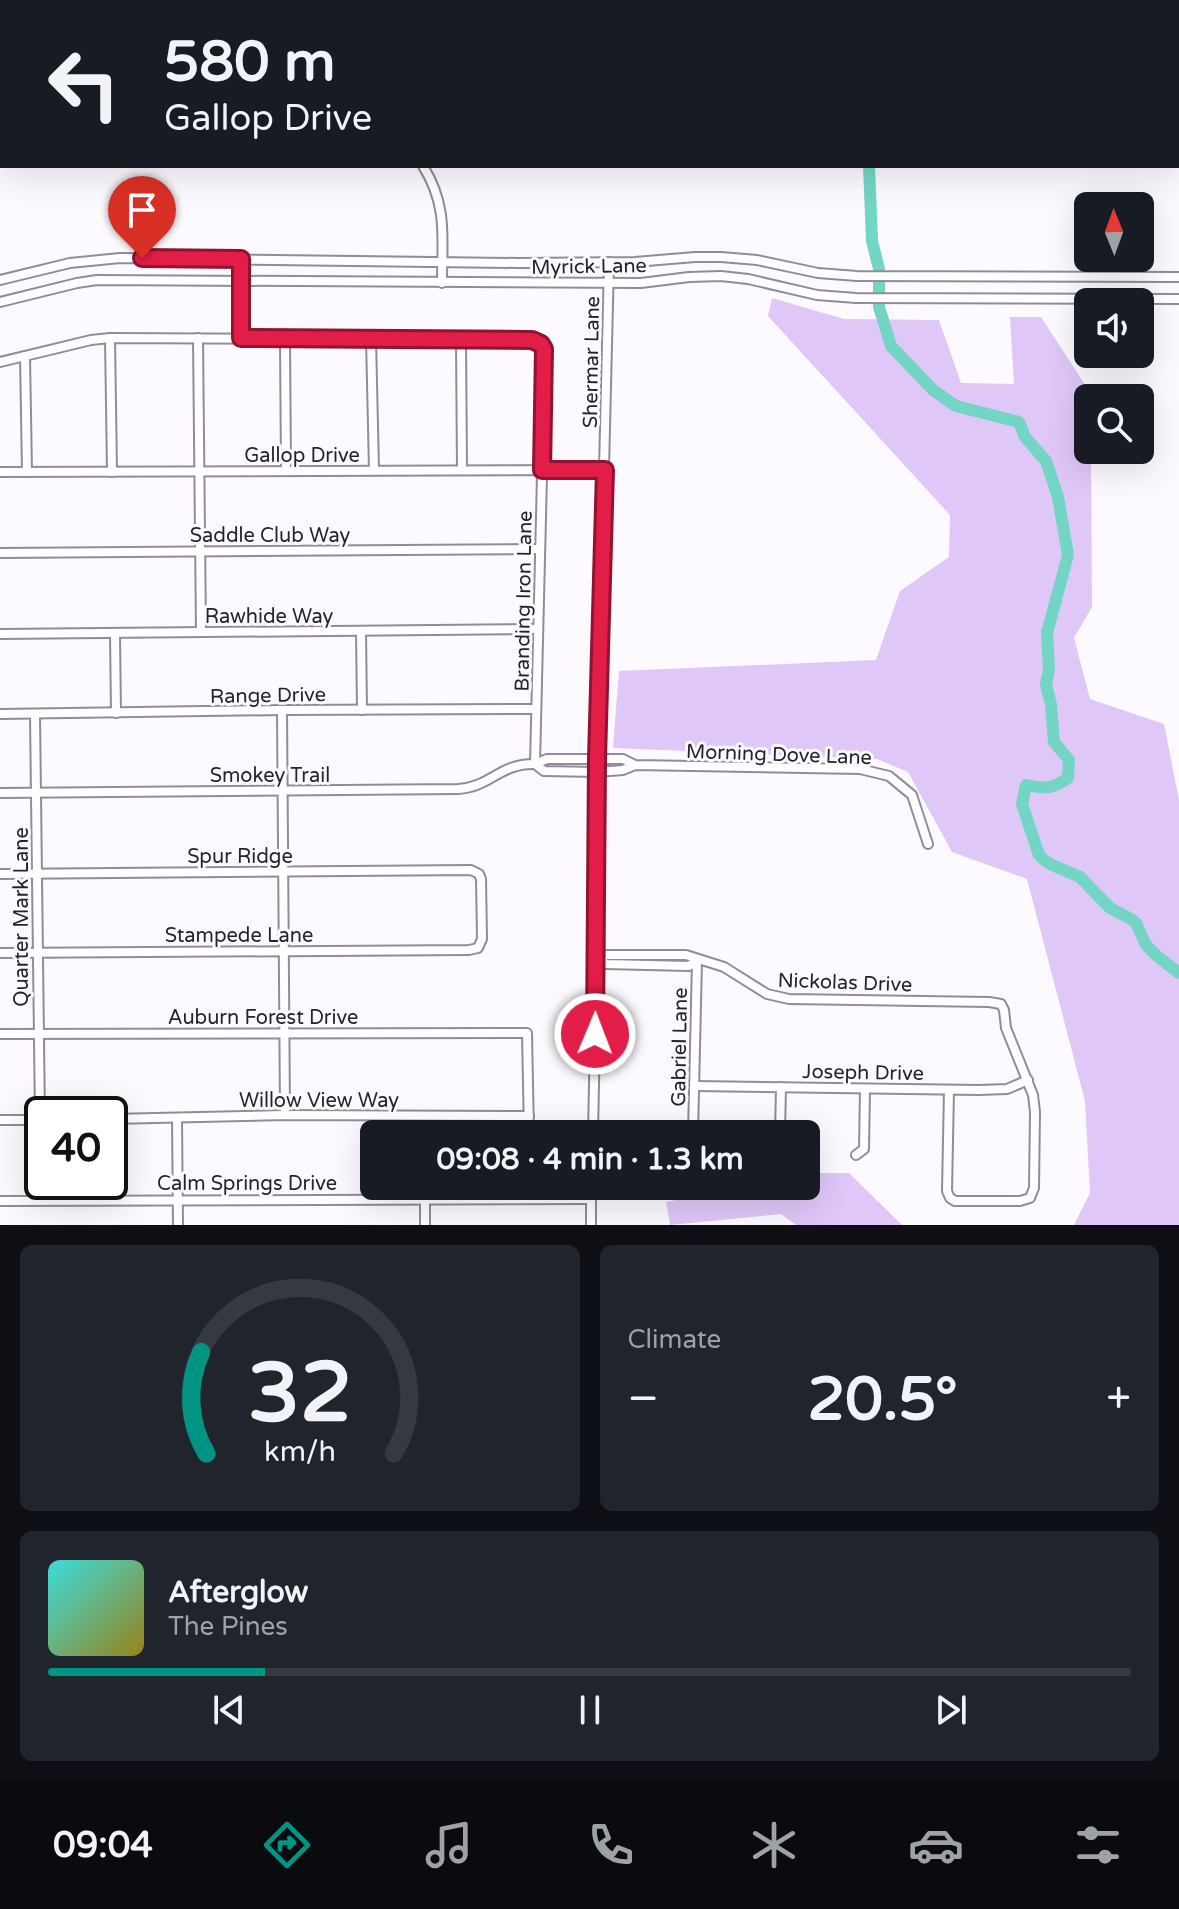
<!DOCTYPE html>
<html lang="en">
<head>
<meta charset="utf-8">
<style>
  :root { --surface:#171b24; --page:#20242c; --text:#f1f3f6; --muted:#9ea1a6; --line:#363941; --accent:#009482 }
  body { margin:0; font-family:"Varela Round",sans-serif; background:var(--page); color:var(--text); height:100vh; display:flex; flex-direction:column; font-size:30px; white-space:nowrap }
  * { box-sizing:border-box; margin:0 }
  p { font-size:26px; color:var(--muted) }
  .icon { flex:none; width:44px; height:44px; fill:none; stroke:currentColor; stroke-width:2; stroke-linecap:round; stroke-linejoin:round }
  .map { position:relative; height:1225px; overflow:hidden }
  .side { display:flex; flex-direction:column; gap:20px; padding:20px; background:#0d0f14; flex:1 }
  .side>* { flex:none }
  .banner { position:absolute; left:0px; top:0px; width:1180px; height:168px; box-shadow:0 8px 32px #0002; background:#171b24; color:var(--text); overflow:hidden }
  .needle { width:52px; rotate:359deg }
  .tools { position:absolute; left:1074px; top:192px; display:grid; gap:16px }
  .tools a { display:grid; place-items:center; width:80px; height:80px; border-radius:12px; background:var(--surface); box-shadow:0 8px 32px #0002; font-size:40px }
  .speed { position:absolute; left:24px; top:1096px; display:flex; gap:16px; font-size:40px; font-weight:700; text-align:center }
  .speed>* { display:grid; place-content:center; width:104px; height:104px; border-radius:50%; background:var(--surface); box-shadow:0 8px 32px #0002; line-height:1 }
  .speed .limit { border:4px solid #111; border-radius:12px; background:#fff; color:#111 }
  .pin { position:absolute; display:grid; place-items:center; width:68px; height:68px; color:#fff; margin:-82px -34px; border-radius:50% 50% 50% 0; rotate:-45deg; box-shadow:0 0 8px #0007 }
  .pin .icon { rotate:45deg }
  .me { position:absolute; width:88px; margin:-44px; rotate:1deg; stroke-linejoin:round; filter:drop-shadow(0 0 6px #0008) }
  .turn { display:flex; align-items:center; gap:28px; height:168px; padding:0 32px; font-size:36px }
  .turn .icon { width:104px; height:104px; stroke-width:2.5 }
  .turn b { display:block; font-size:56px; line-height:68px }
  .big { font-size:60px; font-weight:700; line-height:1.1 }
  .side .card { flex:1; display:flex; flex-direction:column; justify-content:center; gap:12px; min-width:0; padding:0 28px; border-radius:12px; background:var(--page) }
  .side .dial { align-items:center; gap:0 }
  .dial svg { height:208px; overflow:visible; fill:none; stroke:var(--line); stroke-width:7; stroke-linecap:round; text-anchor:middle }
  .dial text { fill:var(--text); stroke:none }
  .song { display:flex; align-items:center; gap:24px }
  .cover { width:96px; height:96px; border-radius:12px; background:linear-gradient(135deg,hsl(180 70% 55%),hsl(50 70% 35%)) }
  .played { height:8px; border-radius:4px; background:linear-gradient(90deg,var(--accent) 20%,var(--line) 20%) }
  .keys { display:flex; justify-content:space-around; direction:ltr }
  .heat { display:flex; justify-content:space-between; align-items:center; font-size:44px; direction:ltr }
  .side .tiles { flex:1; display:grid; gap:20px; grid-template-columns:1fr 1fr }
  .card:last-child { grid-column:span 2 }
  .trip { position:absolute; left:360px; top:1120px; width:460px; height:80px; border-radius:12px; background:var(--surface); box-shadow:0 8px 32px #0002; font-weight:700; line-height:80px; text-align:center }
  .tab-bar { display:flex; height:128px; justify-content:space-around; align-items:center; background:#090b0e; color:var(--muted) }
  .tab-bar .icon { width:56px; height:56px }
  .tab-bar .active { color:var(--accent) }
  .tab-bar b { font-size:36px; color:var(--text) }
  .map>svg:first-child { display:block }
  .green { fill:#dfc7f8 }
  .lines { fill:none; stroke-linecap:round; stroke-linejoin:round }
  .river { stroke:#73d5c3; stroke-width:12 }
  .minor-casing { stroke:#938a9d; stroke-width:12 }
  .minor { stroke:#fff; stroke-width:8 }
  .route-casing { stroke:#92132f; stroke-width:20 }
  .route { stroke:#e11d48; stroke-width:14 }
  .labels { text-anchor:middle; stroke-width:6; stroke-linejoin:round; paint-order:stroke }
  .street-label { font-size:20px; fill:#26232a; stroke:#fcfafe }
</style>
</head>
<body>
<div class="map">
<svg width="1179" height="1225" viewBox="0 0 1179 1225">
  <rect width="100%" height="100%" fill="#fcfafe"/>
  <g class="green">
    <path d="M 772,298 L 844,319 L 939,320 L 961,383 L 1014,384 L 1010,317 L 1041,317 L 1091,394 L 1091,398 L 1088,398 L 1088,450 L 1091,450 L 1092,607 L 1074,638 L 1090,699 L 1164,724 L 1179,800 L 1179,1225 L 1074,1225 L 1090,1193 L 1085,1101 L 1027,879 L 952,852 L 908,772 L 877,759 L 613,748 L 619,671 L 876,660 L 900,591 L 949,557 L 950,515 L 768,316 Z"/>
    <path d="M 806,1173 L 849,1173 L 902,1225 L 796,1225 L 781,1214 L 670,1225 L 666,1202 L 743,1186 L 806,1186 Z"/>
  </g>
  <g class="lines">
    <g class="river">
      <path d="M 904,2 L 904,0"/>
      <path d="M 869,166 L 872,241 L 879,269 L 879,307 L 891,346 L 933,390 L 956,406 L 1019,422 L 1025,437 L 1046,461 L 1058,497 L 1068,555 L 1047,633 L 1049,670 L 1046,684 L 1051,705 L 1054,742 L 1069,760 L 1068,778 C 1052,789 1045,789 1026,785 L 1022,804 L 1039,855 L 1043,859 L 1050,864 L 1080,877 L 1110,908 L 1131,919 L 1136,923 L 1146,945 L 1157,956 L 1179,973"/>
    </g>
    <g class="minor-casing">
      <g id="minor">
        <path d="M 0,77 L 2,77"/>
        <path d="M 423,166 C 448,206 442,238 442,283"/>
        <path d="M 0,280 L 70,263 L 120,258 L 519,263 L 635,262 L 695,257 L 721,257 L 757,260 L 818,273 L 857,276 L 1179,277"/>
        <path d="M 0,302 L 77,283 L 97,280 L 641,283 L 689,277 L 721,276 L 748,279 L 817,295 L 856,298 L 1179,299"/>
        <path d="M 110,338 L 112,472"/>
        <path d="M 198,338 L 201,632"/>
        <path d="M 241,338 L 241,259"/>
        <path d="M 285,339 L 286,471"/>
        <path d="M 371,339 L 374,470"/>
        <path d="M 461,340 L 462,470"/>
        <path d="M 25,356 L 27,472"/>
        <path d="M 0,362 L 91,340 L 110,338 L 532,340 L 541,344 L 545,352 L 535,764 C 500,763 491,787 458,789 L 0,793"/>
        <path d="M 0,472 L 605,470"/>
        <path d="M 0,553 L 540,549"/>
        <path d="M 361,631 L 362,710"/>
        <path d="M 115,633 L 116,713"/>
        <path d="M 0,634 L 538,629"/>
        <path d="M 282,710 L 285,1115"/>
        <path d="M 0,714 L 282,710 L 536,709"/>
        <path d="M 35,714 L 40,1120"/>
        <path d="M 635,765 L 623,759 L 547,759 L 535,764 L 544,771 L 597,772 L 623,770 L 635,765 L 860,769 L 889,776 L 912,795 L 928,844"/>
        <path d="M 0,874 L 471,870 L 479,874 L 481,879 L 482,939 L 478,948 L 469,950 L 0,953"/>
        <path d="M 597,959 L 601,959 L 605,964 L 689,966 L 697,960"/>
        <path d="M 601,959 L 606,955 L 686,955 L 724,967 L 767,994 L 789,999 L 989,1002 L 1001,1004 L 1004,1010 L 1006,1028 L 1033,1095 L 1035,1112 L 1034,1188 L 1030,1198 L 1020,1201 L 955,1201 L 950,1198 L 947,1191 L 949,1090"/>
        <path d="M 0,1034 L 527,1033 L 529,1134"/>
        <path d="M 695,1086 L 979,1090 L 1007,1089 L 1028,1080"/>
        <path d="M 110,1119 L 285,1115 L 529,1116"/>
        <path d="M 177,1119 L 178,1225"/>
        <path d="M 0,1120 L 42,1120"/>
        <path d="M 593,1134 L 597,937 L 597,759 L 609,262"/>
        <path d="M 693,1134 L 697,960"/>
        <path d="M 780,1134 L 781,1087"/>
        <path d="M 856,1155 L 864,1149 L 865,1089"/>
        <path d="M 425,1199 L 425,1225"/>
        <path d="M 0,1201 L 591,1199"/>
        <path d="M 591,1225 L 591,1186"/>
      </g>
    </g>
    <use href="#minor" class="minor"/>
  </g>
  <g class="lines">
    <g class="route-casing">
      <path id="route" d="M 142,258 L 241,259 L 241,338 L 532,340 L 541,344 L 544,349 L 542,470 L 605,470 L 597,759 L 595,1034"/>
    </g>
    <use href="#route" class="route"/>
  </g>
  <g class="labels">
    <g class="street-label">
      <text transform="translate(589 266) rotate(-1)" y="7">Myrick Lane</text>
      <text transform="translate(591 362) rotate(-89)" y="7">Shermar Lane</text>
      <text x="302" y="462">Gallop Drive</text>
      <text x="270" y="542">Saddle Club Way</text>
      <text transform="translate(523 601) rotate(-89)" y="7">Branding Iron Lane</text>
      <text x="269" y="623">Rawhide Way</text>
      <text transform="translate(268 695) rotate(-1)" y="7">Range Drive</text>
      <text transform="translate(779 754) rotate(2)" y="7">Morning Dove Lane</text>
      <text x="270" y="782">Smokey Trail</text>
      <text x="240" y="863">Spur Ridge</text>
      <text transform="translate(21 917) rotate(-90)" y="7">Quarter Mark Lane</text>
      <text x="239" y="942">Stampede Lane</text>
      <text transform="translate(845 982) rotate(2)" y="7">Nickolas Drive</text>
      <text x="263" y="1024">Auburn Forest Drive</text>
      <text transform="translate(679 1047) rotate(-89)" y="7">Gabriel Lane</text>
      <text transform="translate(863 1072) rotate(1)" y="7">Joseph Drive</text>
      <text x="319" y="1107">Willow View Way</text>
      <text x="247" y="1190">Calm Springs Drive</text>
    </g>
  </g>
</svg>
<div class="tools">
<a><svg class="needle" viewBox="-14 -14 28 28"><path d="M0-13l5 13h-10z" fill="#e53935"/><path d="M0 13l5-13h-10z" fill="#9ea1a6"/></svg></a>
<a><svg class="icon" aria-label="sound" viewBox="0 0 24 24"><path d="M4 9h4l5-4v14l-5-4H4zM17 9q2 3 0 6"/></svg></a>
<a><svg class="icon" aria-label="search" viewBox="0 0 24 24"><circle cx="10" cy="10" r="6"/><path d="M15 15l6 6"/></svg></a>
</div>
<div class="speed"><div class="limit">40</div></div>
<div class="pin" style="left:142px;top:258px;background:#d93025"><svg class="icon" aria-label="arrive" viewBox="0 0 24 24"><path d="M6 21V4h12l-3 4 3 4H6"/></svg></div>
<svg class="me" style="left:595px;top:1034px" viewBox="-20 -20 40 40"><circle r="17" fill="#e11d48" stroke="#fff" stroke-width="3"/><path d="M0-11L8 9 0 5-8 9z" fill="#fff"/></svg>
<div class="trip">09:08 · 4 min · 1.3 km</div>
<div class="banner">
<div class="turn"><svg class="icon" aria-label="left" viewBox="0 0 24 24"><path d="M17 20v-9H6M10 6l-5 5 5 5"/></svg><div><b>580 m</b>Gallop Drive</div></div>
</div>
</div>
<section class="side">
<div class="tiles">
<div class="card dial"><svg viewBox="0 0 100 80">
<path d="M14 69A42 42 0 1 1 86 69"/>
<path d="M14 69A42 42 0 0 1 12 30" stroke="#009482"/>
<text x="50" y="56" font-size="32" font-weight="700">32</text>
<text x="50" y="72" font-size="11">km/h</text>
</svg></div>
<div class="card"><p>Climate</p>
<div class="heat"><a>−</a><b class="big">20.5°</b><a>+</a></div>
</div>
<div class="card">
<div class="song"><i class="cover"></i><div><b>Afterglow</b><p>The Pines</p></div></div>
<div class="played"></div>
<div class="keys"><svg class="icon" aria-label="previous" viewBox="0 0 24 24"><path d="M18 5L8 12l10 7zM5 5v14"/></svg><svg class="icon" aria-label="pause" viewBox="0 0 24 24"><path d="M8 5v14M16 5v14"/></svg><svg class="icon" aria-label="next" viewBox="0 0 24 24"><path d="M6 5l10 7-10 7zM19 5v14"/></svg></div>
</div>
</div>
</section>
<nav class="tab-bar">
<b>09:04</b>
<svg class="icon active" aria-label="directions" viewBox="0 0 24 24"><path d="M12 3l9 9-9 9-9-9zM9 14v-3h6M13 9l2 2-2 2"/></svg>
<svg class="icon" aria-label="music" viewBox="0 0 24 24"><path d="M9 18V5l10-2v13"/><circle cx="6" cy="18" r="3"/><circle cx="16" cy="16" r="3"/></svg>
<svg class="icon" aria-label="phone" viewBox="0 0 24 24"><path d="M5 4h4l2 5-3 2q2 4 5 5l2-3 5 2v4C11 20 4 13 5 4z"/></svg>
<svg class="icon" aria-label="climate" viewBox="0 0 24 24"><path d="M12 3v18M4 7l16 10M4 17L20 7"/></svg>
<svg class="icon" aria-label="car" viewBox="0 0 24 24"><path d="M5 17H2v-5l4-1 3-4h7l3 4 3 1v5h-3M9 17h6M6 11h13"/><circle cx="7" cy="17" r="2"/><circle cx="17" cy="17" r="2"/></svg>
<svg class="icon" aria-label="filters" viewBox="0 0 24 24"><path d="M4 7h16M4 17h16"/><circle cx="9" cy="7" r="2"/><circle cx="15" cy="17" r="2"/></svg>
</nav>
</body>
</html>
